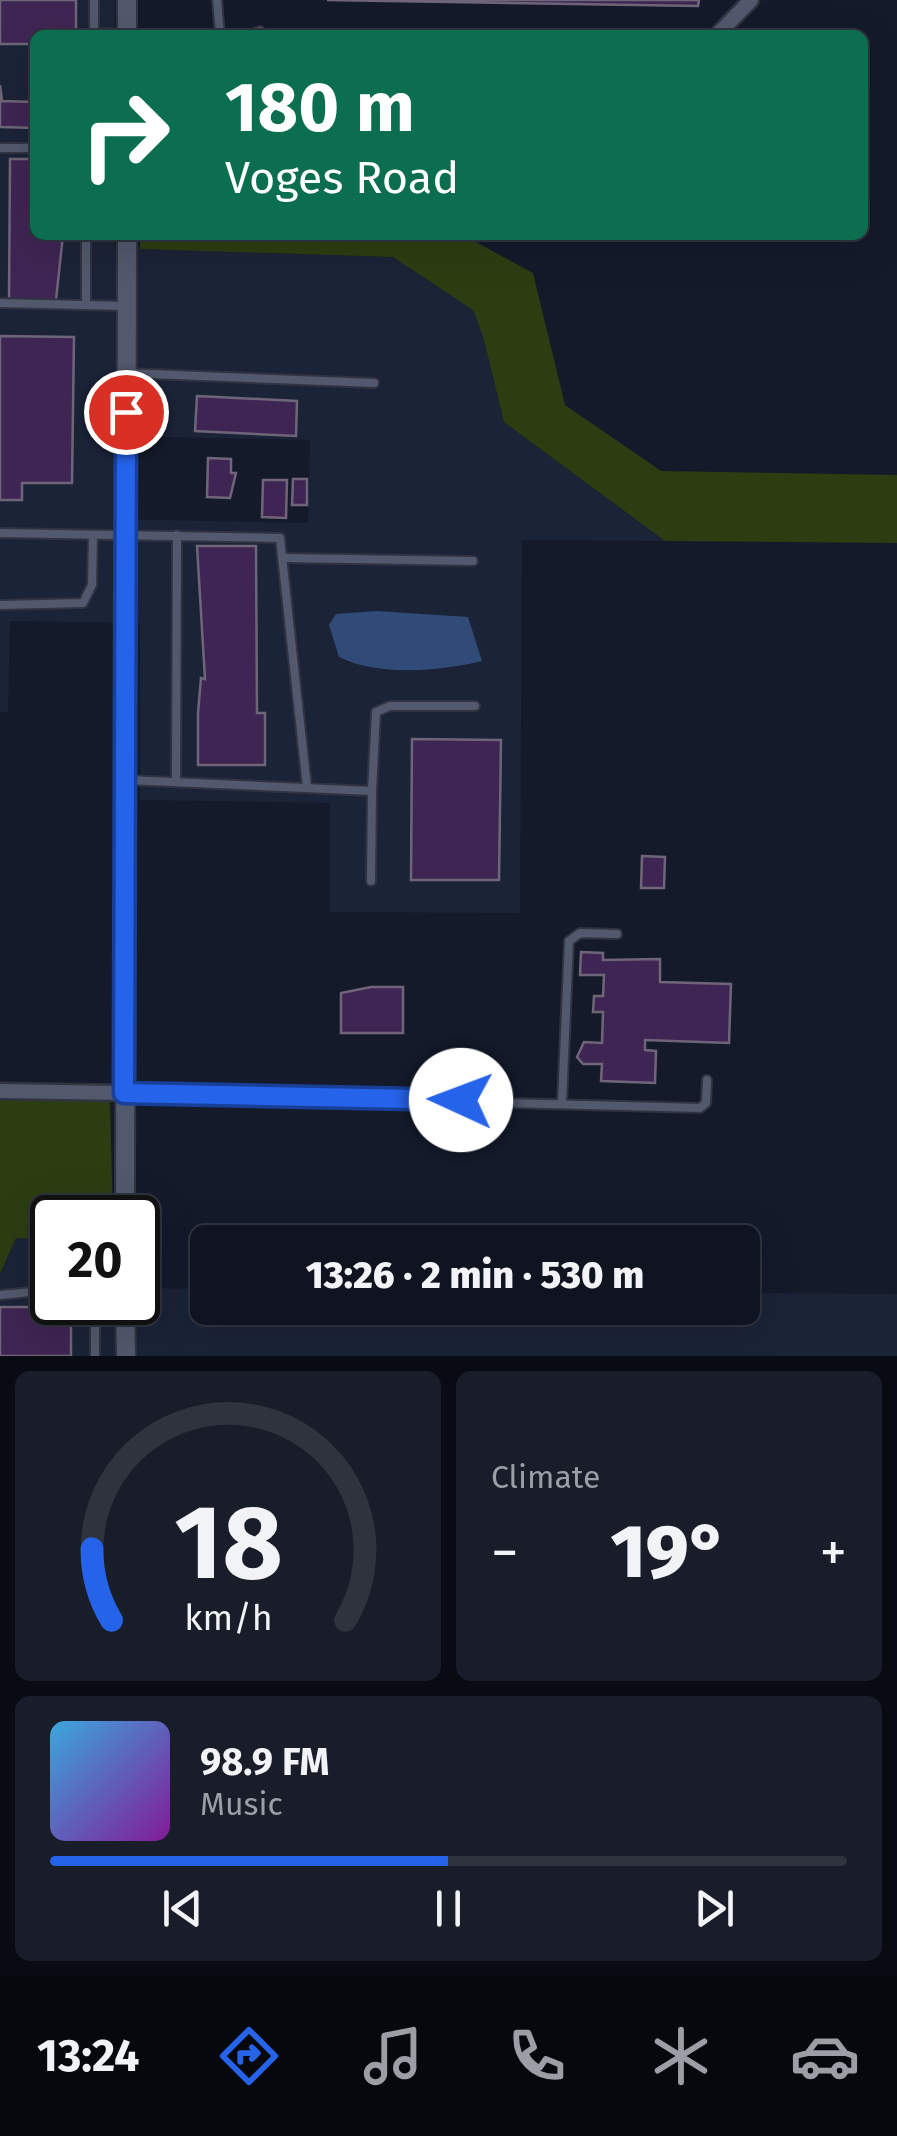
<!DOCTYPE html>
<html lang="en">
<head>
<meta charset="utf-8">
<style>
  :root { --surface:#0f1420; --page:#181d29; --text:#f1f3f6; --muted:#9b9ea5; --line:#2f333e; --accent:#2563eb }
  body { margin:0; font-family:"Fira Sans",sans-serif; background:var(--page); color:var(--text); height:100vh; display:flex; flex-direction:column; font-size:38px; white-space:nowrap }
  * { box-sizing:border-box; margin:0 }
  p { font-size:32px; color:var(--muted) }
  .icon { flex:none; width:55px; height:55px; fill:none; stroke:currentColor; stroke-width:2; stroke-linecap:round; stroke-linejoin:round }
  .map { position:relative; height:1356px; overflow:hidden }
  .side { display:flex; flex-direction:column; gap:15px; padding:15px; background:#080b12; flex:1 }
  .side>* { flex:none }
  .top-card { position:absolute; left:30px; top:30px; width:838px; height:210px; border-radius:15px; box-shadow:0 10px 40px #0002,0 0 0 2px var(--line); background:#0b6e4f; color:#fff; overflow:hidden }
  .speed { position:absolute; left:30px; top:1195px; display:flex; gap:20px; font-size:50px; font-weight:700; text-align:center }
  .speed>* { display:grid; place-content:center; width:130px; height:130px; border-radius:50%; background:var(--surface); box-shadow:0 10px 40px #0002,0 0 0 2px var(--line); line-height:1 }
  .speed .limit { border:5px solid #111; border-radius:15px; background:#fff; color:#111 }
  .pin { position:absolute; display:grid; place-items:center; width:85px; height:85px; color:#fff; margin:-42px; border:5px solid #fff; border-radius:50%; box-shadow:0 2px 10px #0007 }
  .me { position:absolute; width:110px; margin:-55px; rotate:272deg; stroke-linejoin:round; filter:drop-shadow(0 0 8px #0008) }
  .turn { display:flex; align-items:center; gap:35px; height:210px; padding:0 30px; font-size:45px }
  .turn .icon { width:130px; height:130px; stroke-width:2.5 }
  .turn b { display:block; font-size:70px; line-height:85px }
  .big { font-size:75px; font-weight:800; line-height:1.1 }
  .side .tile { flex:1; display:flex; flex-direction:column; justify-content:center; gap:15px; min-width:0; padding:0 35px; border-radius:15px; background:var(--page) }
  .side .dial { align-items:center; gap:0 }
  .dial svg { height:260px; overflow:visible; fill:none; stroke:var(--line); stroke-width:7; stroke-linecap:round; text-anchor:middle }
  .dial text { fill:var(--text); stroke:none }
  .song { display:flex; align-items:center; gap:30px }
  .cover { width:120px; height:120px; border-radius:15px; background:linear-gradient(135deg,hsl(200 70% 55%),hsl(290 70% 35%)) }
  .played { height:10px; border-radius:5px; background:linear-gradient(90deg,var(--accent) 50%,var(--line) 50%) }
  .keys { display:flex; justify-content:space-around; direction:ltr }
  .heat { display:flex; justify-content:space-between; align-items:center; font-size:55px; direction:ltr }
  .side .tiles { flex:1; display:grid; gap:15px; grid-template-columns:1fr 1fr }
  .tile:last-child { grid-column:span 2 }
  .trip { position:absolute; left:190px; top:1225px; width:570px; height:100px; border-radius:15px; background:var(--surface); box-shadow:0 10px 40px #0002,0 0 0 2px var(--line); font-weight:800; line-height:100px; text-align:center }
  .tab-bar { display:flex; height:160px; justify-content:space-around; align-items:center; background:#06080d; color:var(--muted) }
  .tab-bar .icon { width:70px; height:70px }
  .tab-bar .selected { color:var(--accent) }
  .tab-bar b { font-size:45px; color:var(--text) }
  .map>svg:first-child { display:block }
  .built { fill:#1b2337; fill-rule:evenodd }
  .green { fill:#2c3d12 }
  .water { fill:#314b78 }
  .building { fill:#3f2553; stroke:#6f6578; stroke-width:2.5 }
  .lines { fill:none; stroke-linecap:round; stroke-linejoin:round }
  .service-casing { stroke:#313340; stroke-width:12 }
  .minor-casing { stroke:#313340; stroke-width:19 }
  .tertiary-casing { stroke:#313340; stroke-width:22 }
  .service { stroke:#52596c; stroke-width:8 }
  .minor { stroke:#52596c; stroke-width:14 }
  .tertiary { stroke:#52596c; stroke-width:18 }
  .route-casing { stroke:#184099; stroke-width:25 }
  .route { stroke:#2563eb; stroke-width:18 }
</style>
</head>
<body>
<div class="map">
<svg width="897" height="1356" viewBox="0 0 897 1356">
  <rect width="100%" height="100%" fill="#141a2a"/>
  <g class="built">
    <path d="M 0,0 L 115,0 L 115,35 L 35,35 L 35,235 L 114,235 L 115,248 L 393,257 L 473,310 L 483,336 L 504,422 L 665,541 L 522,540 L 520,913 L 330,912 L 330,803 L 140,800 L 140,623 L 10,621 L 8,712 L 0,712 ZM 115,436 L 310,440 L 308,523 L 114,519 Z"/>
    <path d="M 16,1238 L 52,1241 L 52,1302 L 138,1302 L 138,1288 L 207,1289 L 208,1308 L 742,1308 L 743,1293 L 897,1294 L 897,1356 L 0,1356 L 0,1274 Z"/>
  </g>
  <g class="green">
    <path d="M 140,235 L 463,235 L 533,273 L 565,405 L 661,471 L 897,475 L 897,543 L 665,541 L 504,422 L 483,336 L 473,310 L 393,257 L 140,249 Z"/>
    <path d="M 0,1097 L 110,1102 L 113,1217 L 52,1218 L 52,1241 L 16,1238 L 0,1274 Z"/>
  </g>
  <path class="water" d="M 376,611 L 468,617 L 482,661 C 439,671 380,677 339,657 L 329,625 L 336,614 Z"/>
  <g class="building">
    <path d="M 0,0 L 76,0 L 76,31 L 47,31 L 47,35 L 35,35 L 35,44 L 0,44 Z"/>
    <path d="M 327,0 L 699,0 L 698,6 Z"/>
    <path d="M 0,85 L 2,101 L 35,102 L 35,128 L 0,127 Z"/>
    <path d="M 10,159 L 35,159 L 35,235 L 63,235 L 56,300 L 9,300 Z"/>
    <path d="M 0,336 L 74,337 L 72,483 L 22,483 L 22,500 L 0,500 Z"/>
    <path d="M 197,396 L 297,401 L 296,436 L 195,431 Z"/>
    <path d="M 208,458 L 231,459 L 231,473 L 236,473 L 230,498 L 207,497 Z"/>
    <path d="M 293,479 L 307,479 L 307,505 L 292,505 Z"/>
    <path d="M 263,480 L 287,480 L 286,518 L 262,517 Z"/>
    <path d="M 197,546 L 256,546 L 257,713 L 265,713 L 265,765 L 198,765 L 198,713 L 201,678 L 205,679 Z"/>
    <path d="M 412,739 L 501,740 L 499,880 L 411,880 Z"/>
    <path d="M 642,856 L 665,857 L 664,888 L 641,888 Z"/>
    <path d="M 581,952 L 603,953 L 603,960 L 660,959 L 660,982 L 731,984 L 729,1043 L 645,1040 L 645,1050 L 656,1051 L 655,1083 L 601,1081 L 602,1064 L 583,1064 L 577,1057 L 584,1042 L 602,1043 L 603,1012 L 593,1012 L 594,996 L 603,996 L 604,975 L 580,975 Z"/>
    <path d="M 371,987 L 403,987 L 403,1033 L 341,1033 L 341,993 Z"/>
    <rect x="0" y="1307" width="71" height="49"/>
  </g>
  <g class="lines">
    <g class="service-casing">
      <g id="service">
        <path d="M 94,0 L 94,33 L 126,34"/>
        <path d="M 217,0 L 220,35"/>
        <path d="M 250,35 L 260,31"/>
        <path d="M 0,148 L 35,148"/>
        <path d="M 0,303 L 125,306"/>
        <path d="M 86,305 L 86,235"/>
        <path d="M 126,373 L 374,383"/>
        <path d="M 0,533 L 280,538 L 307,787"/>
        <path d="M 286,558 L 473,561"/>
        <path d="M 0,605 L 83,603 L 92,585 L 93,535"/>
        <path d="M 127,780 L 372,791 L 376,712 L 390,706 L 475,706"/>
        <path d="M 176,780 L 177,535"/>
        <path d="M 371,881 L 372,791"/>
        <path d="M 124,1093 L 700,1108 L 706,1103 L 707,1080"/>
        <path d="M 562,1103 L 569,941 L 580,933 L 617,934"/>
        <path d="M 0,1295 L 52,1290"/>
        <path d="M 95,1302 L 95,1356"/>
      </g>
    </g>
    <g class="minor-casing">
      <g id="minor">
        <path d="M 717,35 L 751,0"/>
        <path d="M 0,1091 L 124,1093"/>
      </g>
    </g>
    <g class="tertiary-casing">
      <g id="tertiary">
        <path d="M 127,0 L 127,35"/>
        <path d="M 125,1218 L 127,235"/>
        <path d="M 125,1302 L 126,1356"/>
      </g>
    </g>
    <use href="#service" class="service"/>
    <use href="#minor" class="minor"/>
    <use href="#tertiary" class="tertiary"/>
  </g>
  <g class="lines">
    <g class="route-casing">
      <path id="route" d="M 126,412 L 124,1093 L 461,1100"/>
    </g>
    <use href="#route" class="route"/>
  </g>
</svg>
<div class="speed"><div class="limit">20</div></div>
<div class="pin" style="left:126px;top:412px;background:#d93025"><svg class="icon" aria-label="arrive" viewBox="0 0 24 24"><path d="M6 21V4h12l-3 4 3 4H6"/></svg></div>
<svg class="me" style="left:461px;top:1100px" viewBox="-20 -20 40 40"><circle r="19" fill="#fff"/><path d="M0-13L10 11 0 6-10 11z" fill="#2563eb"/></svg>
<div class="trip">13:26 · 2 min · 530 m</div>
<div class="top-card">
<div class="turn"><svg class="icon" aria-label="right" viewBox="0 0 24 24"><path d="M7 20v-9h11M14 6l5 5-5 5"/></svg><div><b>180 m</b>Voges Road</div></div>
</div>
</div>
<section class="side">
<div class="tiles">
<div class="tile dial"><svg viewBox="0 0 100 80">
<path d="M14 69A42 42 0 1 1 86 69"/>
<path d="M14 69A42 42 0 0 1 8 47" stroke="#2563eb"/>
<text x="50" y="56" font-size="32" font-weight="700">18</text>
<text x="50" y="72" font-size="11">km/h</text>
</svg></div>
<div class="tile"><p>Climate</p>
<div class="heat"><a>−</a><b class="big">19°</b><a>+</a></div>
</div>
<div class="tile">
<div class="song"><i class="cover"></i><div><b>98.9 FM</b><p>Music</p></div></div>
<div class="played"></div>
<div class="keys"><svg class="icon" aria-label="previous" viewBox="0 0 24 24"><path d="M18 5L8 12l10 7zM5 5v14"/></svg><svg class="icon" aria-label="pause" viewBox="0 0 24 24"><path d="M8 5v14M16 5v14"/></svg><svg class="icon" aria-label="next" viewBox="0 0 24 24"><path d="M6 5l10 7-10 7zM19 5v14"/></svg></div>
</div>
</div>
</section>
<nav class="tab-bar">
<b>13:24</b>
<svg class="icon selected" aria-label="directions" viewBox="0 0 24 24"><path d="M12 3l9 9-9 9-9-9zM9 14v-3h6M13 9l2 2-2 2"/></svg>
<svg class="icon" aria-label="music" viewBox="0 0 24 24"><path d="M9 18V5l10-2v13"/><circle cx="6" cy="18" r="3"/><circle cx="16" cy="16" r="3"/></svg>
<svg class="icon" aria-label="phone" viewBox="0 0 24 24"><path d="M5 4h4l2 5-3 2q2 4 5 5l2-3 5 2v4C11 20 4 13 5 4z"/></svg>
<svg class="icon" aria-label="climate" viewBox="0 0 24 24"><path d="M12 3v18M4 7l16 10M4 17L20 7"/></svg>
<svg class="icon" aria-label="car" viewBox="0 0 24 24"><path d="M5 17H2v-5l4-1 3-4h7l3 4 3 1v5h-3M9 17h6M6 11h13"/><circle cx="7" cy="17" r="2"/><circle cx="17" cy="17" r="2"/></svg>
</nav>
</body>
</html>
